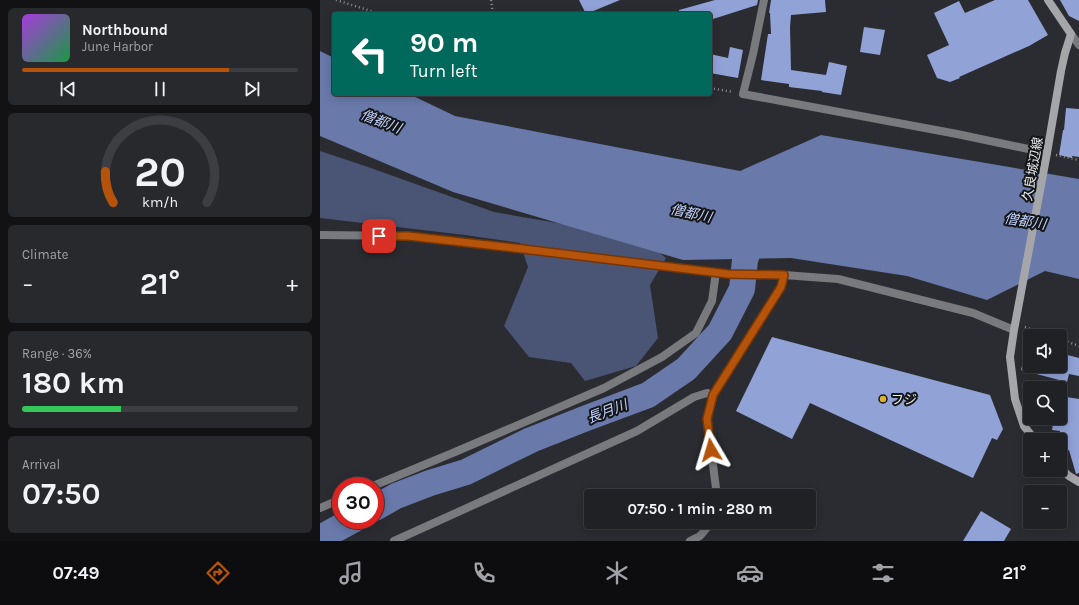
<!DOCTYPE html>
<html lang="en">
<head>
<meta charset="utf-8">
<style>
  :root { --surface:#202125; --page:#28292d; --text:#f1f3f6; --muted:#a2a3a7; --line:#3d3e42; --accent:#b45309 }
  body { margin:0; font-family:Karla,"Noto Sans JP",sans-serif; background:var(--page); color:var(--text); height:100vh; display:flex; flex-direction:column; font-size:15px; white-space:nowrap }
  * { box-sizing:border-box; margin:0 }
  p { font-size:13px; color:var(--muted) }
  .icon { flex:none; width:22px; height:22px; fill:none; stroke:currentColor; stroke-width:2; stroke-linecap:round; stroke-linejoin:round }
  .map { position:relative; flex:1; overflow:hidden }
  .panel { display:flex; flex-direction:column; gap:8px; padding:8px; background:#121214; width:320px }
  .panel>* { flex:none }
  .hud { position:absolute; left:12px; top:12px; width:380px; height:84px; border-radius:4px; box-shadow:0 2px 10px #0003,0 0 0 1px var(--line); background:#00695c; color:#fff; overflow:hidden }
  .controls { position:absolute; left:703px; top:329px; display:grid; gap:8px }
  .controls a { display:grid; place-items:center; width:44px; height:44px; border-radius:4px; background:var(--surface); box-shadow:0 2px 10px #0003,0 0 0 1px var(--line); font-size:20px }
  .speed { position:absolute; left:12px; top:477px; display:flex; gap:8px; font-size:20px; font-weight:700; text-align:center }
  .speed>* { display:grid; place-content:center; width:52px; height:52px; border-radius:50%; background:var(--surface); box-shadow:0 2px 10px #0003,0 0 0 1px var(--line); line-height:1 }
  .speed .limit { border:6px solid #d22; background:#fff; color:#111 }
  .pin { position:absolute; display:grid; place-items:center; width:34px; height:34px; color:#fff; margin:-17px; border-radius:8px; box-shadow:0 2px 6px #0006 }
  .me { position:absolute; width:44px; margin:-22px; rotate:353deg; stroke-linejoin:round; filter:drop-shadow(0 0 3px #0008) }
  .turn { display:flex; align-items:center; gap:14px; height:84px; padding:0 12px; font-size:18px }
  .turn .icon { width:52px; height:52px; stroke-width:2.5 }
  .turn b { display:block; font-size:28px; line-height:34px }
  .big { font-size:30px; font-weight:700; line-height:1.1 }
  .panel .widget { flex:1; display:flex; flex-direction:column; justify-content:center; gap:6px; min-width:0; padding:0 14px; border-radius:6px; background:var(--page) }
  .panel .dial { align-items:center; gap:0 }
  .dial svg { height:104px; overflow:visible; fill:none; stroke:var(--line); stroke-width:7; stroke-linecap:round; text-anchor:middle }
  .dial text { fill:var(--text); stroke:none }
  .song { display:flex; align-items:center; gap:12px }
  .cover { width:48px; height:48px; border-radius:6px; background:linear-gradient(135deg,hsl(280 70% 55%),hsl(140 70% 35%)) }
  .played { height:4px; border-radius:2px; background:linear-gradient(90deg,var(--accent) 75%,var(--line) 75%) }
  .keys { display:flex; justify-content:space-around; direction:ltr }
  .heat { display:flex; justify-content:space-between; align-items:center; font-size:22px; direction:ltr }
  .charge { height:6px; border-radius:3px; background:linear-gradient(90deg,#34c759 36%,var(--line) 0) }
  .trip { position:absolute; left:264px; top:489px; width:232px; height:40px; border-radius:4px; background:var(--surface); box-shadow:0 2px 10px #0003,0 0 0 1px var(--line); font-weight:700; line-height:40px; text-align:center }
  .dock { display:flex; height:64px; justify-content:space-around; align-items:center; background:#0d0d0f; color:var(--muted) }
  .dock .icon { width:28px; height:28px }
  .dock .current { color:var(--accent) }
  .dock b { font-size:18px; color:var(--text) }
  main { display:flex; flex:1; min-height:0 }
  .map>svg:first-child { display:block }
  .green { fill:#4a5474 }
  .water { fill:#6879aa }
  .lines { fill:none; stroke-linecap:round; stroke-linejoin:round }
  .river { stroke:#6879aa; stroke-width:26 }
  .building { fill:#91a2d7 }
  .path { stroke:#909296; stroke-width:2.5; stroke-dasharray:1 3; stroke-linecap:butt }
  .street { stroke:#797a7d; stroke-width:8 }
  .secondary { stroke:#a5a6aa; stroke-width:8 }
  .route-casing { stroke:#753606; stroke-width:10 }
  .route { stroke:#b45309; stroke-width:7 }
  .poi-dot { fill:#dbb233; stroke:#141517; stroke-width:1.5 }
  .labels { text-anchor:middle; stroke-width:4; stroke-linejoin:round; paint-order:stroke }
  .street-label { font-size:13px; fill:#ebedf0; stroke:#141517 }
  .poi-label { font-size:13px; fill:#ebedf0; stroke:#141517; text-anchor:start }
  .water-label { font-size:14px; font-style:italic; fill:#c1d1fe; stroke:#141517 }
</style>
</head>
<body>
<main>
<section class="panel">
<div class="widget">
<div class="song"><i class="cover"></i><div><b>Northbound</b><p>June Harbor</p></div></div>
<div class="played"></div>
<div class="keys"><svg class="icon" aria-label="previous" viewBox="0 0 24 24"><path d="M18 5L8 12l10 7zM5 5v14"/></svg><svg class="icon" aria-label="pause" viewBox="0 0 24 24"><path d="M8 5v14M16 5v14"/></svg><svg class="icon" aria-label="next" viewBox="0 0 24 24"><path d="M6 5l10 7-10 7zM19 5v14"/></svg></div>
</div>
<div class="widget dial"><svg viewBox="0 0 100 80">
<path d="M14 69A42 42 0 1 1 86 69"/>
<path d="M14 69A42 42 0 0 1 8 45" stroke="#b45309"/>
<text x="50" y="56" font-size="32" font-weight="700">20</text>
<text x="50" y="72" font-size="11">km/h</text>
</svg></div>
<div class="widget"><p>Climate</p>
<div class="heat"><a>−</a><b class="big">21°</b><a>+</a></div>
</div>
<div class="widget"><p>Range · 36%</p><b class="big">180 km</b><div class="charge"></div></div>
<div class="widget"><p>Arrival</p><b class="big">07:50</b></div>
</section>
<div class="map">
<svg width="759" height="541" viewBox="0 0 759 541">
  <rect width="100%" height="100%" fill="#2a2c31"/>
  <path class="green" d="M 0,151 L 48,167 L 174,212 L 295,233 L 331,246 L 346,258 L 330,285 L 338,338 L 316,366 L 265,381 L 251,363 L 209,357 L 184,326 L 208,267 L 200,243 L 145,235 L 0,218 Z"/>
  <path class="water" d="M 0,51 L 14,58 L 14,94 L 89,94 L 135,116 L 420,171 L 501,135 L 759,179 L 759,279 L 725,271 L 667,300 L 587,276 L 471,258 L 363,260 L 133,192 L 0,136 Z"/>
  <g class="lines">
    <g class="river">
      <path d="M 55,508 L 76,496 L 110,483 L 146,472 L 211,440 L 264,419 L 328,395 L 366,369 L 400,332 L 422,289 L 425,260 L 430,245 L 434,226"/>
      <path d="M 0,538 L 33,520"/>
    </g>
  </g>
  <g class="building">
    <path d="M 259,0 L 300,0 L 266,14 Z"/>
    <path d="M 395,0 L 438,0 L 437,5 L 393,19 L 392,14 L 359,14 L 359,10 Z"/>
    <path d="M 451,0 L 505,0 L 506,12 L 471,15 L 470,27 L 471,70 L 506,75 L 509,62 L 527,66 L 521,95 L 502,92 L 502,91 L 469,87 L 469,84 L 441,80 L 448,34 L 451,34 L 450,13 L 449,13 Z"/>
    <path d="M 675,0 L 708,0 L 728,35 L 709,46 L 639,77 L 640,78 L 630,82 L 617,78 L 607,55 L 629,45 L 614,13 L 639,1 L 645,13 Z"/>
    <path d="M 740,0 L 759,0 L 759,21 L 749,16 Z"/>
    <path d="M 544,27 L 565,30 L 560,55 L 540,52 Z"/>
    <path d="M 410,47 L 423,50 L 418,78 L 390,73 L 390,54 L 408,58 Z"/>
    <path d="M 746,108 L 759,109 L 759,157 L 752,156 L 752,158 L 739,155 L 743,130 L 744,130 Z"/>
    <path d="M 452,337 L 670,395 L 683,429 L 677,440 L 672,438 L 653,478 L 490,403 L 472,439 L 416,411 Z"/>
    <path d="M 740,353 L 759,358 L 759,376 L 749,374 L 747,382 L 701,370 L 702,366 L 740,366 Z"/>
    <path d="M 740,396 L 759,399 L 759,473 L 756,474 L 749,450 L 740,453 L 740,431 L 732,430 L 734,418 L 740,418 Z"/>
    <path d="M 661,511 L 691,529 L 684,541 L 643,541 Z"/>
  </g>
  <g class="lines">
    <g class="path">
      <path d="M 16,0 L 60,14"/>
      <path d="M 171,0 L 173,14"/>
      <path d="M 390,88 L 413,92"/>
      <path d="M 736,155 L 759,160"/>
      <path d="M 705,327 L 731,336"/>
      <path d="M 740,339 L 759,346"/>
    </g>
    <g class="street">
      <path d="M 444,0 L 433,54 L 423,94 L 637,134 L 727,153"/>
      <path d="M 751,34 L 759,45"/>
      <path d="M 0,235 L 88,236 L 203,249 L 409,274 L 464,275 L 518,279 L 653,313 L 694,330"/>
      <path d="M 53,486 L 135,452 L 284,388 L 342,357 L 376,333 L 392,301 L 396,272"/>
      <path d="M 397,496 L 387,419 L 393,395 L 461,287 L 464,275"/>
      <path d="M 0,508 L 21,499"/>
      <path d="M 74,541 L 317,431 L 374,397 L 387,393 L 393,395"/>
      <path d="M 370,541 L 380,536 L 392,522"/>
    </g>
    <g class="secondary">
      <path d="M 715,440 L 704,426 L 695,399 L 690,357 L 694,330 L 727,153 L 741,71 L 745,53 L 751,34 L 728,0"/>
      <path d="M 740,468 L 749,476 L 759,482"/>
    </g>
  </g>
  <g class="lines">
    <g class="route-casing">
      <path id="route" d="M 59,236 L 88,236 L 203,249 L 408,274 L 464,275 L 461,287 L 393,395 L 387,419 L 391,450"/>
    </g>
    <use href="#route" class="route"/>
  </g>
  <circle class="poi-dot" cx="563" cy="399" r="4"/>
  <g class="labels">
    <g class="street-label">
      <text transform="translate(712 169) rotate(-80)" y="5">久良城辺線</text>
    </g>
    <g class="poi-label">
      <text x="571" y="404">フジ</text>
    </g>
    <g class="water-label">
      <text transform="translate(61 121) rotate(21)" y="5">僧都川</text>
      <text transform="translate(371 213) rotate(12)" y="5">僧都川</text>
      <text transform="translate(705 221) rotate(9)" y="5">僧都川</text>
      <text transform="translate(287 411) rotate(-21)" y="5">長月川</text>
    </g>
  </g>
</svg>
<div class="controls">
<a><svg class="icon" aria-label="sound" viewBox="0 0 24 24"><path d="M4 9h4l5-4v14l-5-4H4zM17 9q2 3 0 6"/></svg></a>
<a><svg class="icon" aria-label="search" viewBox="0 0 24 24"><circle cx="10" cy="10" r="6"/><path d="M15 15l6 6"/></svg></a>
<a>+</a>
<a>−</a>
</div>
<div class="speed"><div class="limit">30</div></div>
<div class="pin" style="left:59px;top:236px;background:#d93025"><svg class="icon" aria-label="arrive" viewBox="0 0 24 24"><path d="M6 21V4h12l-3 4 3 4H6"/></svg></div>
<svg class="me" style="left:391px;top:450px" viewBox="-20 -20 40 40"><path d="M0-17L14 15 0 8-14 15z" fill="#b45309" stroke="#fff" stroke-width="4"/></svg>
<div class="trip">07:50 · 1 min · 280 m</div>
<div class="hud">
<div class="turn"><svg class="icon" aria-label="left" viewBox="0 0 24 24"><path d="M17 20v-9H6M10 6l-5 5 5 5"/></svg><div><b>90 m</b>Turn left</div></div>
</div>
</div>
</main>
<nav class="dock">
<b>07:49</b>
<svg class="icon current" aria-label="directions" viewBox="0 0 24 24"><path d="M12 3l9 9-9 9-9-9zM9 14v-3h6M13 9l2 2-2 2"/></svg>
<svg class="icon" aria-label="music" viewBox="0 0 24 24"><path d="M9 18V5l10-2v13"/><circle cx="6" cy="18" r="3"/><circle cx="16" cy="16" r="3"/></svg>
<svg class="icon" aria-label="phone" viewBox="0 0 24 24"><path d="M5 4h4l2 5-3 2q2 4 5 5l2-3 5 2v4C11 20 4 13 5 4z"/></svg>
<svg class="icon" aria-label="climate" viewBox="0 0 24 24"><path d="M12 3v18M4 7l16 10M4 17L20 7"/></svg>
<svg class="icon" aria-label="car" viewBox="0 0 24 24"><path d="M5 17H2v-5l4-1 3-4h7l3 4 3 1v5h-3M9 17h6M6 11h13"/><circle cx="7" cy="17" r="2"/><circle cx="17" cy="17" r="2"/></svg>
<svg class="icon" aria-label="filters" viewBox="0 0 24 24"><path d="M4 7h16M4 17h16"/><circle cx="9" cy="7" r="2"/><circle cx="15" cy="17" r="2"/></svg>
<b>21°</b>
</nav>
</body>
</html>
